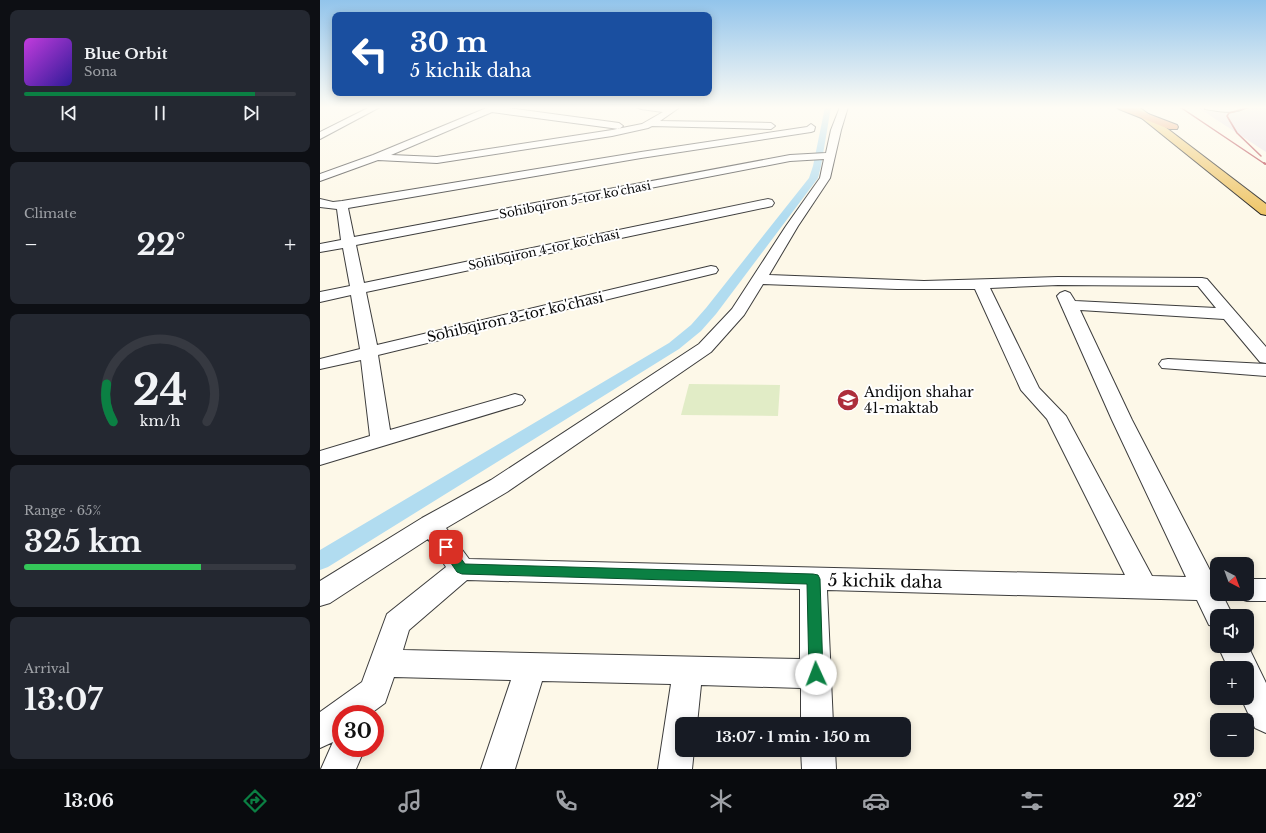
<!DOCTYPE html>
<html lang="en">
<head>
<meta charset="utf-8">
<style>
  :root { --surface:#171b24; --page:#242831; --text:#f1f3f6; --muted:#9ea1a6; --line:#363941; --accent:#0b8043 }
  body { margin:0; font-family:"Libre Baskerville",serif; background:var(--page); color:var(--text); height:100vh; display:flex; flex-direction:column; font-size:15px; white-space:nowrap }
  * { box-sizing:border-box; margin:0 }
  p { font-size:13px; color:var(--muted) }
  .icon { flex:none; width:22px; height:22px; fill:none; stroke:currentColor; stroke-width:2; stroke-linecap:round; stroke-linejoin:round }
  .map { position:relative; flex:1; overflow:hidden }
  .drawer { display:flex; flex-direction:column; gap:10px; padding:10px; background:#0d0f14; width:320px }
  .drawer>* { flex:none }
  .hud { position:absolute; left:12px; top:12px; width:380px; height:84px; border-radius:8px; box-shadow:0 2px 10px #0003; background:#1a4fa0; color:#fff; overflow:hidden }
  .needle { width:26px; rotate:139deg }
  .fabs { position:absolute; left:890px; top:557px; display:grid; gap:8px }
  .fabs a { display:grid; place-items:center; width:44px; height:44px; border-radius:8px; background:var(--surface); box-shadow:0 2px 10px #0003; font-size:20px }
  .speed { position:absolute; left:12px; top:705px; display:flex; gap:8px; font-size:20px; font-weight:700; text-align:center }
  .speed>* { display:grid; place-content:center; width:52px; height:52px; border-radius:50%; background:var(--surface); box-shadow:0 2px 10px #0003; line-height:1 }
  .speed .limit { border:6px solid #d22; background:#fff; color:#111 }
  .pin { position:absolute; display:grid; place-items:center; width:34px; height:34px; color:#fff; margin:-17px; border-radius:8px; box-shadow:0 2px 6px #0006 }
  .me { position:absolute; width:44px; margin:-22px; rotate:358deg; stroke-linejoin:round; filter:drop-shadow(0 0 3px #0008) }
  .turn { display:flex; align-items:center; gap:14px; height:84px; padding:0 12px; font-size:18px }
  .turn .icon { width:52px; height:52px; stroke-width:2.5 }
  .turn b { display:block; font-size:28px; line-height:34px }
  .big { font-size:30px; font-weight:800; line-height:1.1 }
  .drawer .card { flex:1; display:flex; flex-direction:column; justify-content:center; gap:6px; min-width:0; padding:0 14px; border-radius:8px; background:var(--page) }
  .drawer .dial { align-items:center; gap:0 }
  .dial svg { height:104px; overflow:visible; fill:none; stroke:var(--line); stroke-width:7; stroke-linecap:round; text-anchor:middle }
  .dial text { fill:var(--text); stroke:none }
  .song { display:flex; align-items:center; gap:12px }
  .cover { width:48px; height:48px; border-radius:6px; background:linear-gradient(135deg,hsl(290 70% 55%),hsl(250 70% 35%)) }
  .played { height:4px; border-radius:2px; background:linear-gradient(90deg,var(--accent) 85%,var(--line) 85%) }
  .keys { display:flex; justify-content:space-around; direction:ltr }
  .heat { display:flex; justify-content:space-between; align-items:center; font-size:22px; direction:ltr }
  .charge { height:6px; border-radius:3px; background:linear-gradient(90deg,#34c759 65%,var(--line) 0) }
  .trip { position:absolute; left:355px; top:717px; width:236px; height:40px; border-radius:8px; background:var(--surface); box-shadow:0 2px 10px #0003; font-weight:800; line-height:40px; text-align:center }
  .dock { display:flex; height:64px; justify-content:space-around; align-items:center; background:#090b0e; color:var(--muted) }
  .dock .icon { width:28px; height:28px }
  .dock .on { color:var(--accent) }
  .dock b { font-size:18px; color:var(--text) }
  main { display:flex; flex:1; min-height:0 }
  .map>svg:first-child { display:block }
  .industrial { fill:#e7dee8 }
  .pitch { fill:#e1ecc6 }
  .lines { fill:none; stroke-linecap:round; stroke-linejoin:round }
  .canal { fill:#b1dcf0; fill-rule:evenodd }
  .minor-casing { stroke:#3d3d3d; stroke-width:2 }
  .major-casing { stroke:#1b1b1b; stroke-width:2 }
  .highway-casing { stroke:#1b1b1b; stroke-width:2 }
  .minor { fill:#fff; fill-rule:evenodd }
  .major { fill:#eec567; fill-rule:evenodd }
  .highway { fill:#e9935a; fill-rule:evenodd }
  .rail-far1 { stroke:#ad2e3b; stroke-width:1.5 }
  .rail { stroke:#ad2e3b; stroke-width:2 }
  .route { fill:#0b8043; stroke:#07532c }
  .labels { text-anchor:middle; stroke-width:4; stroke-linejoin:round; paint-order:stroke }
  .far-street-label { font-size:12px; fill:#0a0a0a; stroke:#fff }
  .street-label { font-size:14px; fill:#0a0a0a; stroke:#fff }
  .poi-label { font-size:14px; fill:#0a0a0a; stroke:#fff; text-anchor:start }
  .near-street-label { font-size:17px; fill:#0a0a0a; stroke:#fff }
</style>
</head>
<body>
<main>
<section class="drawer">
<div class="card">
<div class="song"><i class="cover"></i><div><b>Blue Orbit</b><p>Sona</p></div></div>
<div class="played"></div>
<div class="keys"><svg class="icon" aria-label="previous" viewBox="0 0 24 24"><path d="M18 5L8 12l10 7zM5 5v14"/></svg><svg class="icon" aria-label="pause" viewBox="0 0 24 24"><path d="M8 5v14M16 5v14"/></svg><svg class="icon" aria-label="next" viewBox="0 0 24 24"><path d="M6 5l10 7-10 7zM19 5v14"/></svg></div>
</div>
<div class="card"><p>Climate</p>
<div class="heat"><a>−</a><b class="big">22°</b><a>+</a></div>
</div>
<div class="card dial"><svg viewBox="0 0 100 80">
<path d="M14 69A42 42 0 1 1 86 69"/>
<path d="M14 69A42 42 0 0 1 9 40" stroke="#0b8043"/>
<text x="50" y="56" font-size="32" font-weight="700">24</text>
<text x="50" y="72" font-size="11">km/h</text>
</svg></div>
<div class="card"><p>Range · 65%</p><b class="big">325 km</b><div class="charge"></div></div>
<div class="card"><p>Arrival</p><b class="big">13:07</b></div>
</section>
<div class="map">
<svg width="946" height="769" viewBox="0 0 946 769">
  <rect width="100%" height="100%" fill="#fdf8e8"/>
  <path class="industrial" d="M 877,107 L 946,107 L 946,152 Z"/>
  <path class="pitch" d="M 369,384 L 460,385 L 458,416 L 361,415 Z"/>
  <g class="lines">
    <path class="canal" d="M 505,107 L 511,107 L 501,166 L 498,178 L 396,314 L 381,331 L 359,349 L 8,567 L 0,570 L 0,550 L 349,343 L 371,325 L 386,308 L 489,178 L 493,166 Z"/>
    <g class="minor-casing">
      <g id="minor">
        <path d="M 50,107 L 60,107 L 0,139 L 0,132 Z"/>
        <path d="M 169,107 L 180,107 L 299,123 L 303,126 L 299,129 L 172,112 L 71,155 L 117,157 L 292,130 L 322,124 L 343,112 L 321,109 L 317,107 L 360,107 L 340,121 L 451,123 L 455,126 L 451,129 L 332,126 L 328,128 L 292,136 L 117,163 L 58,160 L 0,181 L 0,174 L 53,155 Z"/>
        <path d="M 520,107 L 528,107 L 521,130 L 510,178 L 478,226 L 449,275 L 604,281 L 738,277 L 882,278 L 887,279 L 946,347 L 946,363 L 940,362 L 904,319 L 760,310 L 812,420 L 894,578 L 897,578 L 897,594 L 908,594 L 904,598 L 913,616 L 897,616 L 897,627 L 889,625 L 877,600 L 507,590 L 513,724 L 481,724 L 481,688 L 381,685 L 377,724 L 362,724 L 362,750 L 374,750 L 372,769 L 338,769 L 351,684 L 222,681 L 195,769 L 161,769 L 191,680 L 74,677 L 65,703 L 50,714 L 21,714 L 21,748 L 45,748 L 36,769 L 1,769 L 13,742 L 0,748 L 0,712 L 42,682 L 67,614 L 126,567 L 108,539 L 10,603 L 0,606 L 0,581 L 102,518 L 171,480 L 379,344 L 412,309 L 466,226 L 500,178 L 504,159 L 470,161 L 36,245 L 44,283 L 448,199 L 452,200 L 454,203 L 452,206 L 448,207 L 46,292 L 57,345 L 391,266 L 396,267 L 398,270 L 396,273 L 58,355 L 70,430 L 195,394 L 202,396 L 205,400 L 202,404 L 0,465 L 0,451 L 50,436 L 41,360 L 0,369 L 0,359 L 40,349 L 31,295 L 0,302 L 0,292 L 30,286 L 23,248 L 0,252 L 0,244 L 21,240 L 17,209 L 0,207 L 0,199 L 13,202 L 22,201 L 321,152 L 487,127 L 491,124 L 495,127 L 494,131 L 491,132 L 321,158 L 28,208 L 34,237 L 470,155 L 506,153 L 511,130 ZM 443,284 L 577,289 L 655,289 L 701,390 L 727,419 L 805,575 L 149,559 L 126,528 L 187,492 L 391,352 L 424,315 ZM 738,285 L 878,286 L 896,308 L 755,301 L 750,293 L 745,291 L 740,293 L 737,296 L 792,420 L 866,577 L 832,576 L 746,416 L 719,388 L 670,288 ZM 147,580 L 480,589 L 480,659 L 83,650 L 89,630 Z"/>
        <path d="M 884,107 L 926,107 C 917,115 896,111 885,109 Z"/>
        <path d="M 848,359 L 946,364 L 946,376 L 842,368 L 839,364 L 842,360 Z"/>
        <path d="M 927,579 L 946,579 L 946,601 L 927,601 L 917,598 L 915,594 L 927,594 Z"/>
        <path d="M 927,644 L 946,683 L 946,733 L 935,728 L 921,698 L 927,698 L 927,668 L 908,668 L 898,646 L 927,646 Z"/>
        <path d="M 481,750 L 515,750 L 516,769 L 482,769 Z"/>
      </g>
    </g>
    <g class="major-casing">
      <path id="major" d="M 808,107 L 819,107 L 946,204 L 946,215 L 941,214 Z"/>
    </g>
    <g class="highway-casing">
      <path id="highway" d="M 797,107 L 810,107 L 857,125 L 858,127 L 857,129 L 849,129 L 799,109 Z"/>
    </g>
    <use href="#minor" class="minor"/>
    <use href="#major" class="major"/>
    <use href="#highway" class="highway"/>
    <g class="rail-far1">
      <path d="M 860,107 L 945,164"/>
      <path d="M 930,107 L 909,113 L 907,116 L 917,133 L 941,156"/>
    </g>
    <path class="rail" d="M 944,163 L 946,164"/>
  </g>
  <linearGradient id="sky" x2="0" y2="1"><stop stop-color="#92c4eb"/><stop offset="0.5" stop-color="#fefcf5"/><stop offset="1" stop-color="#fefcf5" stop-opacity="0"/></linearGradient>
  <rect width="946" height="215" fill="url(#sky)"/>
  <path class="route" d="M 126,542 L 131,544 L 145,564 L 493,574 L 498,575 L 500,579 L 503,674 L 501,678 L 496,680 L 491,678 L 489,674 L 487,584 L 142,574 L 137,572 L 120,547 L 122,544 Z"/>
  <defs>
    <g id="school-disc" transform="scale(1.15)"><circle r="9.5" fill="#ad2e3b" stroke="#fff"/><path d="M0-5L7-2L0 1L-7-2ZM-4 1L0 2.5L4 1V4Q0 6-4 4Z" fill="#fff"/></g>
  </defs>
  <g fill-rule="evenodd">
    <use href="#school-disc" x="528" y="400"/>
  </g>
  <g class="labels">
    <g class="far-street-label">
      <text transform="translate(255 200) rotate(-11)" y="4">Sohibqiron 5-tor ko'chasi</text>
      <text transform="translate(224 250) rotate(-12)" y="4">Sohibqiron 4-tor ko'chasi</text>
    </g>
    <g class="street-label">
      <text transform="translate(195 317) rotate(-13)" y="5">Sohibqiron 3-tor ko'chasi</text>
    </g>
    <g class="poi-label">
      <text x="544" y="397">Andijon shahar<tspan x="544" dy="16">41-maktab</tspan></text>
    </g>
    <g class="near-street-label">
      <text transform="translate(565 581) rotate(1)" y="6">5 kichik daha</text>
    </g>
  </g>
</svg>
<div class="fabs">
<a><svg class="needle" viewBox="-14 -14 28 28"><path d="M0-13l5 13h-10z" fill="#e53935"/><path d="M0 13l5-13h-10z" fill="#9ea1a6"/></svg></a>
<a><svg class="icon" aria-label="sound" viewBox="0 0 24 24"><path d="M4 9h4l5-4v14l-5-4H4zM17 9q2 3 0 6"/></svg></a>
<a>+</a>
<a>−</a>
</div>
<div class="speed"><div class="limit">30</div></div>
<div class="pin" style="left:126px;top:547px;background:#d93025"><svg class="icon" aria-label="arrive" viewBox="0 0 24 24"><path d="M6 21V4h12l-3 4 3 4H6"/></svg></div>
<svg class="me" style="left:496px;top:674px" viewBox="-20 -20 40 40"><circle r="19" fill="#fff"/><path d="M0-13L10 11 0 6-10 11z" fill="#0b8043"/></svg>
<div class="trip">13:07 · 1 min · 150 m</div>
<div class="hud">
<div class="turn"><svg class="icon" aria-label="left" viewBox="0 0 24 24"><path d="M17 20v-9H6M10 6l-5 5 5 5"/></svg><div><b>30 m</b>5 kichik daha</div></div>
</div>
</div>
</main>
<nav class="dock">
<b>13:06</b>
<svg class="icon on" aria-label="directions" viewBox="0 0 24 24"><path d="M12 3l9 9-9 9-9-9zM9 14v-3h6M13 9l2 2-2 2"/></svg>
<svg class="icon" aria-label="music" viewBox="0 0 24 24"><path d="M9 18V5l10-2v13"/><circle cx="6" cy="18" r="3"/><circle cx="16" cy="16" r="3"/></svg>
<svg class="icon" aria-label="phone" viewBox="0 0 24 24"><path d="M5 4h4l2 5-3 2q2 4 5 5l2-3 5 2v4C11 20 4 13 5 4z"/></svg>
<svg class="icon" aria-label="climate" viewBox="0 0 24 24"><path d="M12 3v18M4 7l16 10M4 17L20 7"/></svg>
<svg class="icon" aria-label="car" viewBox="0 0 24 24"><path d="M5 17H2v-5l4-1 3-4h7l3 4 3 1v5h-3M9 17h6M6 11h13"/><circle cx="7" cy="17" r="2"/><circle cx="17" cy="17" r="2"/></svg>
<svg class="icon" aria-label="filters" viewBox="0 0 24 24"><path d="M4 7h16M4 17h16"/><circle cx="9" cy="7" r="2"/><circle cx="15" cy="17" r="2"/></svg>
<b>22°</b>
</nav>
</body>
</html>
